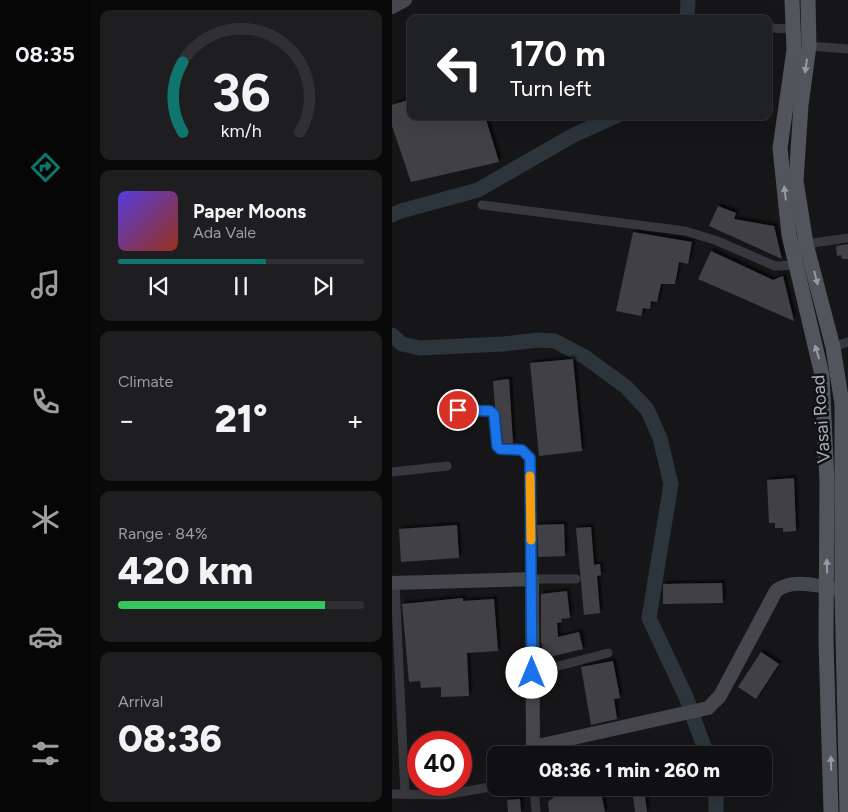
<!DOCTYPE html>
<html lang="en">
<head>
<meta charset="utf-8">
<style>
  :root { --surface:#101012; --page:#1e1e20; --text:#f1f3f6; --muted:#9c9d9f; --line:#303032; --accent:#0f766e }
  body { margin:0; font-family:Figtree,sans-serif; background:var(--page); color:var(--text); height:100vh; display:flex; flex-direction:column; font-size:19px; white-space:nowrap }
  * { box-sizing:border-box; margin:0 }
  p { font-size:16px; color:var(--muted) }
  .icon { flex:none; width:28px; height:28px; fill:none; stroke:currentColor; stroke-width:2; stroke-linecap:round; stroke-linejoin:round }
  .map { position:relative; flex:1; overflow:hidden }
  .details { display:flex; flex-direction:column; gap:10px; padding:10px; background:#09090a; width:302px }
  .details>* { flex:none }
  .banner { position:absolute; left:15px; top:15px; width:365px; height:105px; border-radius:10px; box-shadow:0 5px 20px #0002,0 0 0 1px var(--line); background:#202124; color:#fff; overflow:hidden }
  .speed { position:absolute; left:15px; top:731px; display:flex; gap:10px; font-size:25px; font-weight:700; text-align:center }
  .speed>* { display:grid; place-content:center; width:65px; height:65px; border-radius:50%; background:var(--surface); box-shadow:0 5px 20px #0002,0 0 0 1px var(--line); line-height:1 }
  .speed .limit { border:8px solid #d22; background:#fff; color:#111 }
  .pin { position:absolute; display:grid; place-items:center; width:42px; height:42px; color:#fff; margin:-21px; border:2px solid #fff; border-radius:50%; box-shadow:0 1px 5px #0007 }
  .me { position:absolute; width:55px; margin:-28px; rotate:0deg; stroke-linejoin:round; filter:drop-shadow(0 0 4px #0008) }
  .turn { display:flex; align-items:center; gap:18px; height:105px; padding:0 20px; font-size:22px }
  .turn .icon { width:65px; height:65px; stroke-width:2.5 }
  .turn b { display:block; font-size:35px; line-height:42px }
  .big { font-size:38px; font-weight:800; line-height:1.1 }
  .details .card { flex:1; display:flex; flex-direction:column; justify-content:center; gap:8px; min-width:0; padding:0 18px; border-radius:10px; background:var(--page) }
  .details .dial { align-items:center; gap:0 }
  .dial svg { height:130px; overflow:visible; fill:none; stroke:var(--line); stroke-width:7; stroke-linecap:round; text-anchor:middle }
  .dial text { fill:var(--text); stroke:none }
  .song { display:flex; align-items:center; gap:15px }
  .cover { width:60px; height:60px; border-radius:8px; background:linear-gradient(135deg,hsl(250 70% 55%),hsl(10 70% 35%)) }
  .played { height:5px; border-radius:2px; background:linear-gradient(90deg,var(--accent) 60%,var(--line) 60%) }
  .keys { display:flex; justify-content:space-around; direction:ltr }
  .heat { display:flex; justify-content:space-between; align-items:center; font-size:28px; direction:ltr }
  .charge { height:8px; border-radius:4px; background:linear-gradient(90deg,#34c759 84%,var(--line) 0) }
  .trip { position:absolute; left:95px; top:746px; width:285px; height:50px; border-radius:10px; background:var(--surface); box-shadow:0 5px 20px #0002,0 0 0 1px var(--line); font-weight:800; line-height:50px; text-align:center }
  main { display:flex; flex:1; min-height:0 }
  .tabs { display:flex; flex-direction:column; width:90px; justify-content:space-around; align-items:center; background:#060607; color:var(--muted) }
  .tabs .icon { width:35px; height:35px }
  .tabs .selected { color:var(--accent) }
  .tabs b { font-size:22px; color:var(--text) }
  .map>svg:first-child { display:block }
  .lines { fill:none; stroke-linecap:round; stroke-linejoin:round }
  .river { stroke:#2c353c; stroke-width:15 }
  .building { fill:#404145; filter:url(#shadow) }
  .street { stroke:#37383d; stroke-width:9 }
  .secondary { stroke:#45474d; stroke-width:14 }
  .primary { stroke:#53555c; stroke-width:15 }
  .oneway { fill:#979ba6 }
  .route-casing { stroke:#114b97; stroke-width:12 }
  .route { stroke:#1a73e8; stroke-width:9 }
  .slow { stroke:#f59e0b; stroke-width:9 }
  .labels { text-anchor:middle; stroke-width:5; stroke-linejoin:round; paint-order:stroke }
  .street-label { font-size:18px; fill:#a8adb8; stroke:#111113 }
</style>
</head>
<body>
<main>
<nav class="tabs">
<b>08:35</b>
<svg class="icon selected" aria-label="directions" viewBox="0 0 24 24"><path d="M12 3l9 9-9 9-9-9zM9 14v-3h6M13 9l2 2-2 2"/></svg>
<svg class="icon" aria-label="music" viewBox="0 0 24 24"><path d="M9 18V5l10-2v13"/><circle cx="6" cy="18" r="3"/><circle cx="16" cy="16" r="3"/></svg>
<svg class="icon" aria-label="phone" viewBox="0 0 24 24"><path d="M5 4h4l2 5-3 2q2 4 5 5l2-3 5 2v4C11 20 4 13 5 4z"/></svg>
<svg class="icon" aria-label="climate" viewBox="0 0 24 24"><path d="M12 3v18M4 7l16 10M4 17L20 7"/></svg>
<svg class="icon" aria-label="car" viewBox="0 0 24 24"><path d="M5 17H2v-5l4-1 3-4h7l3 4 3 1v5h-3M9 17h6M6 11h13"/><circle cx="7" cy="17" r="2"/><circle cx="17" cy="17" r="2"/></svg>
<svg class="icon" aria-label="filters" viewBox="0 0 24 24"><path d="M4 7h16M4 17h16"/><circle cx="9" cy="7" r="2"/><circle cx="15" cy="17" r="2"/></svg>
</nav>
<section class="details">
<div class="card dial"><svg viewBox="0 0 100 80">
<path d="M14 69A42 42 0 1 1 86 69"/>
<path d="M14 69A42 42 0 0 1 14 26" stroke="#0f766e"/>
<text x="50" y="56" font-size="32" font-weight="700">36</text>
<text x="50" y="72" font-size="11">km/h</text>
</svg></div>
<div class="card">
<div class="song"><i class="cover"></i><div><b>Paper Moons</b><p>Ada Vale</p></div></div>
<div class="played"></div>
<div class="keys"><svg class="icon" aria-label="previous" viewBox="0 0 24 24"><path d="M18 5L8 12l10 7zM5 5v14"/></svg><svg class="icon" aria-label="pause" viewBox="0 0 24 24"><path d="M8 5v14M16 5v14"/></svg><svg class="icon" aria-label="next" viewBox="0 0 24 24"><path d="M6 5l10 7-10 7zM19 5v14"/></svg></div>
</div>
<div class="card"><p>Climate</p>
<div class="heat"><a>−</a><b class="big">21°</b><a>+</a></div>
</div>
<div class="card"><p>Range · 84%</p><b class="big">420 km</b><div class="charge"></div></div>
<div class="card"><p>Arrival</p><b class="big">08:36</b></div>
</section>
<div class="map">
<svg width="456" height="812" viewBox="0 0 456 812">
  <defs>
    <filter id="shadow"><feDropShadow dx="3" dy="-3" stdDeviation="1" flood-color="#0009"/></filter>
  </defs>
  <rect width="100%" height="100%" fill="#161618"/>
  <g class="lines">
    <g class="river">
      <path d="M 295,19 L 296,0"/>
      <path d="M 0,215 L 9,211 L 86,190 L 180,136 L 224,116"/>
      <path d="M 0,335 L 10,344 L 28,348 L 111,344 L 146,340 L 163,341 L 193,357 L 234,387 L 255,409 L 268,438 L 279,484 L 257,618 L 294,697 L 315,755"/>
      <path d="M 324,788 L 324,812"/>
    </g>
  </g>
  <g class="building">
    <path d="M 19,99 L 19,116 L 93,116 L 107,162 L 19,182 L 0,126 L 0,105 Z"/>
    <path d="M 326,206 L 344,213 L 342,219 L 382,226 L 390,259 L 317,226 Z"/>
    <path d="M 241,232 L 300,242 L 296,264 L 287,262 L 283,284 L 269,284 L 265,302 L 259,301 L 258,309 L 251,308 L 249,316 L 224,311 Z"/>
    <path d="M 456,244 L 456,259 L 450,259 L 449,255 L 445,256 L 444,246 Z"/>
    <path d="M 319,251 L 381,280 L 391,276 L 402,321 L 306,279 Z"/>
    <path d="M 181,359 L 190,451 L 147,456 L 138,363 Z"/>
    <path d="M 117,379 L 121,443 L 111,443 L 108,413 L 103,407 L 101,381 Z"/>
    <path d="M 402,478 L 404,531 L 391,532 L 391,528 L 383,528 L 383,523 L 377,523 L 375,480 Z"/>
    <path d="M 172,524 L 173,556 L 146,557 L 145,525 Z"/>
    <path d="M 65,525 L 67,558 L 9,562 L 7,529 Z"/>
    <path d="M 199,527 L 202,565 L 208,564 L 209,575 L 205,576 L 208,613 L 192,615 L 184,528 Z"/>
    <path d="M 330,583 L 331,603 L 271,604 L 271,584 Z"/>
    <path d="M 175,591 L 178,618 L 169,619 L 170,622 L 165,623 L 166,637 L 187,632 L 191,649 L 153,658 L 149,641 L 149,594 Z"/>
    <path d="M 71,598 L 71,601 L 102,599 L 106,651 L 75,653 L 77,696 L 49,697 L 49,687 L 29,688 L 28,681 L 17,682 L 10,604 Z"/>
    <path d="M 369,652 L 387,664 L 364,699 L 346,687 Z"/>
    <path d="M 221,661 L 228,698 L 222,699 L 225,719 L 199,725 L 189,667 Z"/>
    <path d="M 194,788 L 208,788 L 213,812 L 157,812 L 156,802 L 162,797 Z"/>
    <path d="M 240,788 L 252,788 L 255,812 L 243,812 Z"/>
    <path d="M 128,799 L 129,812 L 116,812 L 115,800 Z"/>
  </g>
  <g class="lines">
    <g class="street">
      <path d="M 376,28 L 402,29"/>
      <path d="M 417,46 L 456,49"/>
      <path d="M 90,205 L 293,231 L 323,240 L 383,266 L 405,265"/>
      <path d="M 414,244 L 456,238"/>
      <path d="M 441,347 L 456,342"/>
      <path d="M 67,410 L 98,411 L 102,414 L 105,446 L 108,449 L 130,450 L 138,458 L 140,579 L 184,579"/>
      <path d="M 0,472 L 55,466"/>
      <path d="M 3,583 L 13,794"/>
      <path d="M 140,673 L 216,653"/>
      <path d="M 142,788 L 144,812"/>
      <path d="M 143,791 L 158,788"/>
      <path d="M 0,794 L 52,795 L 104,786"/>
    </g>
    <g class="secondary">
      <path d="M 0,7 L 13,0"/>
      <path d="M 0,583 L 140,579 L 141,747 L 316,708 L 328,696 L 384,591 C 400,578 425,586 445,589"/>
    </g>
    <g class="primary">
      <path d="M 400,0 L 402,50 L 388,148 L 397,235 L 430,375 L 435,482 L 434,641 L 439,812"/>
      <path d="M 416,0 L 417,46 L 409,105 L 404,181 L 414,244 L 441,347 L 450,404 L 450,590 L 455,812"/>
    </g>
  </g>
  <defs><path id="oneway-solid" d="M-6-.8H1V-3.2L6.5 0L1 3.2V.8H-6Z" transform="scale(1.25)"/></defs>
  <g class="oneway">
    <use href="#oneway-solid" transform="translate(414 66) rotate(98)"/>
    <use href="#oneway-solid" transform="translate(393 193) rotate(-97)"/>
    <use href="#oneway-solid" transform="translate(424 278) rotate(75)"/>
    <use href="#oneway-solid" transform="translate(425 352) rotate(-107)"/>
    <use href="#oneway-solid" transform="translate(435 566) rotate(-91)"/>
    <use href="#oneway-solid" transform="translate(439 763) rotate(-92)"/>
  </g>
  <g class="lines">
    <g class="route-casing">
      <path id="route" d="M 66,410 L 98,411 L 102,414 L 105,446 L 108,449 L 130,450 L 138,458 L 140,673"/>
    </g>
    <use href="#route" class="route"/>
    <path class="slow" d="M 138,476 L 139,540"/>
  </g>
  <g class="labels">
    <g class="street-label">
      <text transform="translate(429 419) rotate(-94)" y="6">Vasai Road</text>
    </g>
  </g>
</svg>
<div class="speed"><div class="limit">40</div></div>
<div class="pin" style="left:66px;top:410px;background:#d93025"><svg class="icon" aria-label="arrive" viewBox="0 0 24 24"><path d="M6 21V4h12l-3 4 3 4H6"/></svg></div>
<svg class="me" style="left:140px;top:673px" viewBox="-20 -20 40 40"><circle r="19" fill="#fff"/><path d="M0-13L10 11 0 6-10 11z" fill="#1a73e8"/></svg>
<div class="trip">08:36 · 1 min · 260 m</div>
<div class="banner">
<div class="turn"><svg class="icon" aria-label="left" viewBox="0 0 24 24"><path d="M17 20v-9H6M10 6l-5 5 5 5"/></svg><div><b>170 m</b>Turn left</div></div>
</div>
</div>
</main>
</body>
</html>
